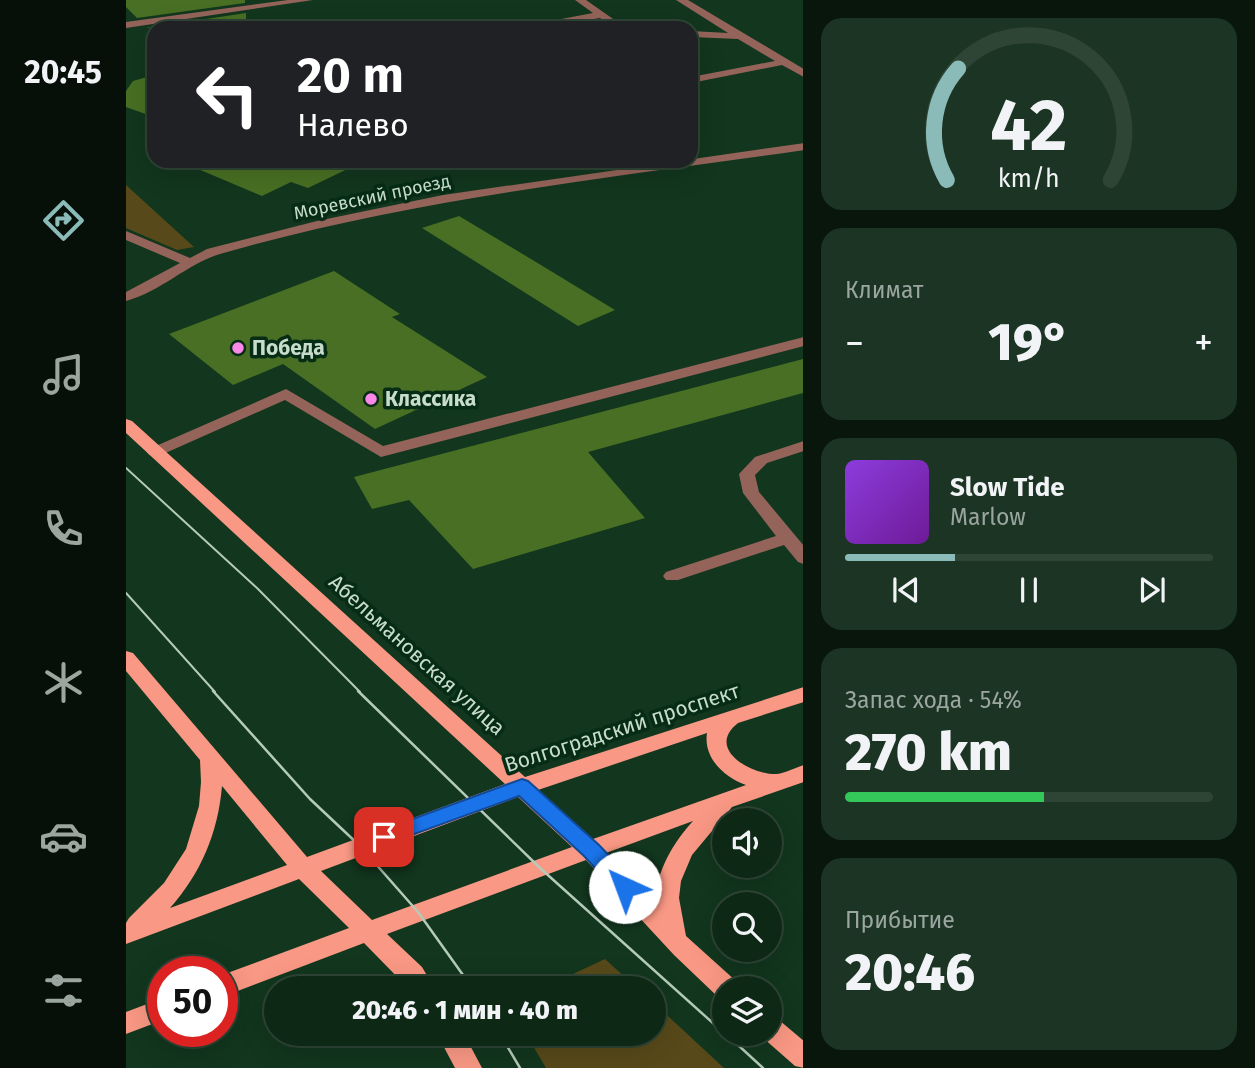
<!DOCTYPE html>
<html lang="ru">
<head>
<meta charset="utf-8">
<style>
  :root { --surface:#0e2816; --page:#1c3423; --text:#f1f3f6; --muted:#9ba6a1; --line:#2e4435; --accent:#8bbbb9 }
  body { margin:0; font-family:"Fira Sans",sans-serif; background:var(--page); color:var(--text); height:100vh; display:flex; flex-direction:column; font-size:26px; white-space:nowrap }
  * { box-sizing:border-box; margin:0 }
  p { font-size:23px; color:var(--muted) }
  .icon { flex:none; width:38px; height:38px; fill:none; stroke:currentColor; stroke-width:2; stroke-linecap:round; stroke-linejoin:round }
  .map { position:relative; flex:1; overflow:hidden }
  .side { display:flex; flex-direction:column; gap:18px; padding:18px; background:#08160c; width:452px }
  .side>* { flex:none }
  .top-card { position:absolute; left:21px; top:21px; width:551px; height:147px; border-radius:21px; box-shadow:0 7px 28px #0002,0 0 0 2px var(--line); background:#202124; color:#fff; overflow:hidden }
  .buttons { position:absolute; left:586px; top:808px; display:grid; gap:14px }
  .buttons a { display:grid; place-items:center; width:70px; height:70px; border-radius:50%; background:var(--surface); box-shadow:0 7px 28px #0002,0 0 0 2px var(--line); font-size:35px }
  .speed { position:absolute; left:21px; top:956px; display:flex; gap:14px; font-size:35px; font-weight:700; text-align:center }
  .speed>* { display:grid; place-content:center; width:91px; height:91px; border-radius:50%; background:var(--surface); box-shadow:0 7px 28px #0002,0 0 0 2px var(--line); line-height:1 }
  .speed .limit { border:10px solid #d22; background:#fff; color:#111 }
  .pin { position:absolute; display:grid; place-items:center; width:60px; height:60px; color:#fff; margin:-30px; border-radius:14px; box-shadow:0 4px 10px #0006 }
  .me { position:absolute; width:77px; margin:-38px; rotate:317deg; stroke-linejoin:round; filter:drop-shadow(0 0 5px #0008) }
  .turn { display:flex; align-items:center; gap:24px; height:147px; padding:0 35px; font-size:32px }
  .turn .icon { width:91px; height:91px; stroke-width:2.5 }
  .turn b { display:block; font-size:49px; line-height:60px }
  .big { font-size:52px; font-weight:800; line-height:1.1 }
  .side .tile { flex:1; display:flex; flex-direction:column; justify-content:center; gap:10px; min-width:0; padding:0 24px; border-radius:21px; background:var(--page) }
  .side .dial { align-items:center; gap:0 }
  .dial svg { height:182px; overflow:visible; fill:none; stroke:var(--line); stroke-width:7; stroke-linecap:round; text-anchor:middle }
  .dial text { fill:var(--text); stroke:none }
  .song { display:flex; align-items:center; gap:21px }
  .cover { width:84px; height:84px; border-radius:10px; background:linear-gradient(135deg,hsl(270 70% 55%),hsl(280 70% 35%)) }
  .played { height:7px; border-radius:4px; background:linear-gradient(90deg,var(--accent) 30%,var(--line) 30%) }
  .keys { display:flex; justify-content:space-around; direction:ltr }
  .heat { display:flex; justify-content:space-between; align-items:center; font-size:38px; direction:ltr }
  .charge { height:10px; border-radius:5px; background:linear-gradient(90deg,#34c759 54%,var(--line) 0) }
  .trip { position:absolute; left:138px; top:976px; width:402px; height:70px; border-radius:35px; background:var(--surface); box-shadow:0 7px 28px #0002,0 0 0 2px var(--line); font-weight:800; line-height:70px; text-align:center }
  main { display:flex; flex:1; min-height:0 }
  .tab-bar { display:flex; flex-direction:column; width:126px; justify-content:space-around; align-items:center; background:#061009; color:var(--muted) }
  .tab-bar .icon { width:49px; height:49px }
  .tab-bar .selected { color:var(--accent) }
  .tab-bar b { font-size:32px; color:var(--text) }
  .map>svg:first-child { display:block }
  .green { fill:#574919 }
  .building { fill:#486f23 }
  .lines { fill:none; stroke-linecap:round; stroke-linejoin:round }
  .minor { fill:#94645a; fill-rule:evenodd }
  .major { fill:#f99884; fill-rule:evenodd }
  .tram-far1 { stroke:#b5cbba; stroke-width:2 }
  .tram { stroke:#b5cbba; stroke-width:2.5 }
  .route { fill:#1a73e8; stroke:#114b97; stroke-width:2 }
  .poi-dot { fill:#f988e9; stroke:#062c15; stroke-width:2.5 }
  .labels { text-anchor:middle; stroke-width:7; stroke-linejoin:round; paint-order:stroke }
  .far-street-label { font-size:18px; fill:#c8dccc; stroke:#062c15 }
  .poi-label { font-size:21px; font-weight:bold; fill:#c8dccc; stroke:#062c15; text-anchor:start }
  .street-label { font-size:21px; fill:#c8dccc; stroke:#062c15 }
</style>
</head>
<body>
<main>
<nav class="tab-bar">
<b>20:45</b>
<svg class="icon selected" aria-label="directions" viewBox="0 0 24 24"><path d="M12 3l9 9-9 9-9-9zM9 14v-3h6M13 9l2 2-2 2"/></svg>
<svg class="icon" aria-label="music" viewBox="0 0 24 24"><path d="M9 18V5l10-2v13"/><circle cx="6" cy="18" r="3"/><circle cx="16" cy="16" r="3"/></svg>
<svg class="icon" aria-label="phone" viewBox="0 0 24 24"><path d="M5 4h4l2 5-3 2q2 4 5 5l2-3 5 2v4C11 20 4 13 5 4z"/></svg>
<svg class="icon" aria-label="climate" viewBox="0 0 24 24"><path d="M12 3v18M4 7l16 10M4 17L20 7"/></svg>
<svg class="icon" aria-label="car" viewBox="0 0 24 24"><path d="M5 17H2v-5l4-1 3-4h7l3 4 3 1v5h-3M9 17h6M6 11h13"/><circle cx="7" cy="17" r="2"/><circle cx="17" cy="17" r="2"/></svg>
<svg class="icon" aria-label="filters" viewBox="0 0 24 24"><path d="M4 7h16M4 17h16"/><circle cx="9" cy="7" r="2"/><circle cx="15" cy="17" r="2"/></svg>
</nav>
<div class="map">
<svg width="678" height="1068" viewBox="0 0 678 1068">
  <rect width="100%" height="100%" fill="#12361e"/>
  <g class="green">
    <path d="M 0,185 L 68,247 L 51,250 L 0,228 Z"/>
    <path d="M 479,959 L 512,989 L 415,989 Z"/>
    <path d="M 529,1004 L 598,1068 L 420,1068 L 400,1034 L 528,1034 Z"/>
  </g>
  <g class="building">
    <path d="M 0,0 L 119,0 L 119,3 L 11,18 L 0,7 Z"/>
    <path d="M 120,13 L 120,28 L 20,28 Z"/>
    <path d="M 28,75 L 28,117 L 0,107 L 0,91 L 7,81 Z"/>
    <path d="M 53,161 L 238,161 L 182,188 L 165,182 L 136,196 Z"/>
    <path d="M 333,216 L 405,259 L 489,310 L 452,326 L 296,228 Z"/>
    <path d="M 208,271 L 274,314 L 266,317 L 361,377 L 249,429 L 157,364 L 107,385 L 43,334 Z"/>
    <path d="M 677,359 L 677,393 L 462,452 L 519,518 L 347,569 L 283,500 L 246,509 L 228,477 Z"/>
  </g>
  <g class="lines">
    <g class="minor">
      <path d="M 162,0 L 187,0 L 0,28 L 0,22 Z"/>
      <path d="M 449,0 L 460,0 L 500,28 L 489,28 L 474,18 L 411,28 L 388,28 L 467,13 Z"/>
      <path d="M 550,0 L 562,0 L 678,69 L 678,77 L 656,65 L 565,83 L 565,77 L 649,61 L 612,39 L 565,37 L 565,31 L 602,33 Z"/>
      <path d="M 678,143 L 678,150 C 483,178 284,199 94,254 C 61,264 34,292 0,301 L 0,292 L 54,263 L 0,240 L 0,231 L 64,258 L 81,249 L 191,221 L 317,195 Z"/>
      <path d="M 678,337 L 678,346 L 255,457 L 159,400 L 35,455 L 23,455 L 21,452 L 23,449 L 160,389 L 257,446 Z"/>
      <path d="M 678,441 L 678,451 L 641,463 L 629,475 L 633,492 L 678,546 L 678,564 L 672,562 L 658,545 L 552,580 L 540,580 L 537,576 L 540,572 L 650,536 L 617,493 L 613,474 L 629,457 Z"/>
    </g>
    <g class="major">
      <path d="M 0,419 L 6,421 L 399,777 L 678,687 L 678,702 L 612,723 C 579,749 625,775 651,774 C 660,773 669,768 678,765 L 678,782 L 606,807 L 566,855 L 555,881 L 553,898 L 560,936 L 610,981 L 613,989 L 598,989 L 598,999 L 592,997 L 548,955 L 460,860 L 261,934 L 296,967 L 309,989 L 283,989 L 238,943 L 96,997 L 96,975 L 223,928 L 173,879 L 0,944 L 0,923 L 3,918 L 38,883 L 60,849 L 73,806 L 75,782 L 74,760 L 0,671 L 0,651 L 7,653 L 181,857 L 379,784 L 0,433 ZM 581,733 C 577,758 599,778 620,785 L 467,839 L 412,790 ZM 96,786 L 161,865 L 44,908 C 75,873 92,833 96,786 ZM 392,797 L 446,847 L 246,920 L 195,871 ZM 567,821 C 547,843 528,874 530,905 L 480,853 Z"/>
      <path d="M 37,998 L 37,1020 L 0,1034 L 0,1012 Z"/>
      <path d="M 644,1017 L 653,1020 L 678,1041 L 678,1068 L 669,1066 L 635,1036 L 644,1034 Z"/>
      <path d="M 311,1034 L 338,1034 L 356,1068 L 329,1068 Z"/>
    </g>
    <g class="tram-far1">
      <path d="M 0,468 L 131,588 L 234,692"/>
      <path d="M 0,593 L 89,692"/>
    </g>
    <g class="tram">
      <path d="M 87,691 L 184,799 L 234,846 L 292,912 L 347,989"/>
      <path d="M 232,691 L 414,868 L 598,1033"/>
      <path d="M 374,1034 L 394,1068"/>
      <path d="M 600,1034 L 637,1068"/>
    </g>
  </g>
  <path class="route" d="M 396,779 L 402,781 L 473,845 L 507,881 L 510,887 L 507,893 L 499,896 L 492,893 L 458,856 L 393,796 L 258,845 L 251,843 L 248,837 L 251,832 Z"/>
  <g class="poi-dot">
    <circle cx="112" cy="348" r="7"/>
    <circle cx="245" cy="399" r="7"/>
  </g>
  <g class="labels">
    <g class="far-street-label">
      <text transform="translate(246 197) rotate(-12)" y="6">Моревский проезд</text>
    </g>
    <g class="poi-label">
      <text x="126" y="355">Победа</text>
      <text x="259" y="406">Классика</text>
    </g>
    <g class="street-label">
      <text transform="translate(291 655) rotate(42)" y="7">Абельмановская улица</text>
      <text transform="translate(496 728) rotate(-18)" y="7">Волгоградский проспект</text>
    </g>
  </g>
</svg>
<div class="buttons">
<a><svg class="icon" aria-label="sound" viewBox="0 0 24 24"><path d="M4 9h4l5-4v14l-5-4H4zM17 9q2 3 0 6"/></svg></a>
<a><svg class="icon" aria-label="search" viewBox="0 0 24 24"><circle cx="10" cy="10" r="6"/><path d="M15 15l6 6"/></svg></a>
<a><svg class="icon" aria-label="layers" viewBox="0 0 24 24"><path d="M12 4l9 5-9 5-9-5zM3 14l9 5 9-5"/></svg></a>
</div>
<div class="speed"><div class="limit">50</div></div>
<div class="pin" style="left:258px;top:837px;background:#d93025"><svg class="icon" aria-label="arrive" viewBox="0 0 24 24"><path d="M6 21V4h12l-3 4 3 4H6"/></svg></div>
<svg class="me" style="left:499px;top:887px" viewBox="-20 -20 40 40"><circle r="19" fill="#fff"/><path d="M0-13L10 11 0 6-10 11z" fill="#1a73e8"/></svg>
<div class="trip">20:46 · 1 мин · 40 m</div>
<div class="top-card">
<div class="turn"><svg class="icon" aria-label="left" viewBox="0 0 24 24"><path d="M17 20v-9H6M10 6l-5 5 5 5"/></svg><div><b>20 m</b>Налево</div></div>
</div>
</div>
<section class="side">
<div class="tile dial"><svg viewBox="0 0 100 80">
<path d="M14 69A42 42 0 1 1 86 69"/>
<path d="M14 69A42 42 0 0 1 19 20" stroke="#8bbbb9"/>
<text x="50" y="56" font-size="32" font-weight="700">42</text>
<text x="50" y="72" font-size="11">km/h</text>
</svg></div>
<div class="tile"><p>Климат</p>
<div class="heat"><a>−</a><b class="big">19°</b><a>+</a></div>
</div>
<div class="tile">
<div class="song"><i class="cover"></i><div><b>Slow Tide</b><p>Marlow</p></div></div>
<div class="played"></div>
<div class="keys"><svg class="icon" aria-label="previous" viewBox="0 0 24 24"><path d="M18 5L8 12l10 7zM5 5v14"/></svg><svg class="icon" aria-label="pause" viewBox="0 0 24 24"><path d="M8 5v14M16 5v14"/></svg><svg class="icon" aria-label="next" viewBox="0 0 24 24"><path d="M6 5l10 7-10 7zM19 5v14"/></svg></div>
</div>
<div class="tile"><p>Запас хода · 54%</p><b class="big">270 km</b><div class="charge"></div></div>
<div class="tile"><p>Прибытие</p><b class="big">20:46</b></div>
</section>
</main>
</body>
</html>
